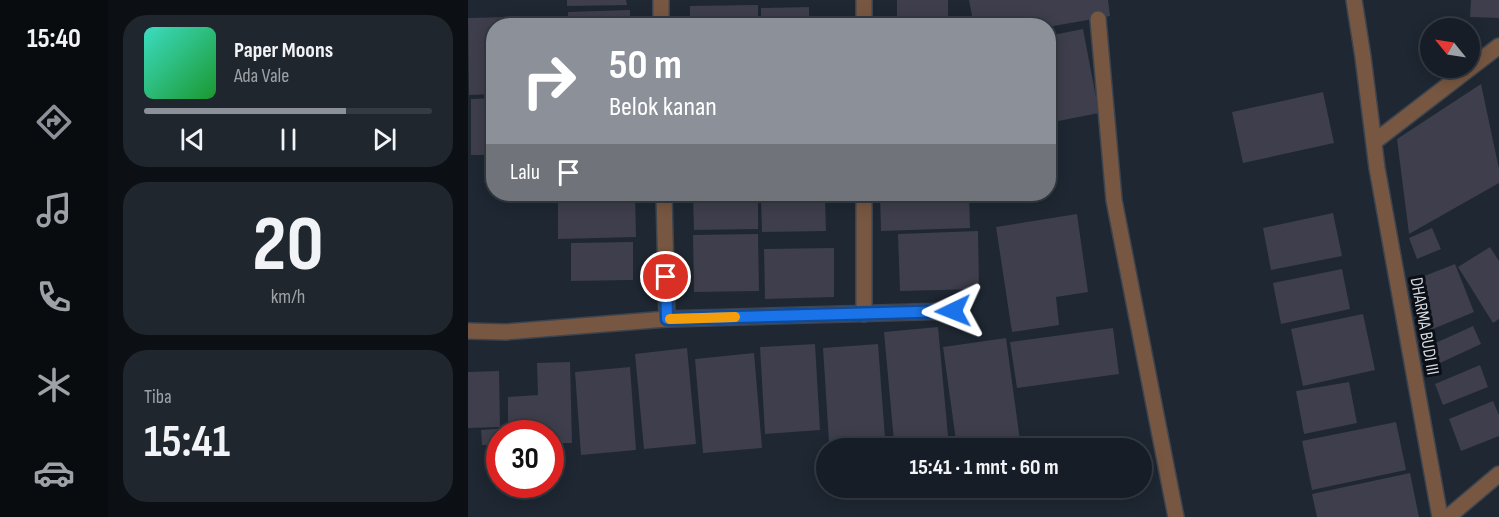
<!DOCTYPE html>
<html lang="id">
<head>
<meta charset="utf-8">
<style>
  :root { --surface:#161d26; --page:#1f262e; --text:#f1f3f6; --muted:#9ea2a7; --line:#353b43; --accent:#8c9099 }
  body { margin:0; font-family:"Sofia Sans Condensed",sans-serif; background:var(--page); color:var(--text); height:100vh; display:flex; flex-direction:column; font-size:22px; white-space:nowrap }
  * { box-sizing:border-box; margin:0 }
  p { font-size:20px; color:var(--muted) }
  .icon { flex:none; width:33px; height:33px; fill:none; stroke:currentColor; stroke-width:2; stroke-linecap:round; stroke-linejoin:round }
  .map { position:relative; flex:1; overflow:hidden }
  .sheet { display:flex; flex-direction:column; gap:15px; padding:15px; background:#0c1015; width:360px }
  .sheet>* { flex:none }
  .banner { position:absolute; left:18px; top:18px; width:570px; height:183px; border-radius:24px; box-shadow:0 3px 15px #0003,0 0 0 2px var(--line); background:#8c9099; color:#fff; overflow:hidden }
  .needle { width:39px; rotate:300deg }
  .controls { position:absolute; left:952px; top:18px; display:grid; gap:12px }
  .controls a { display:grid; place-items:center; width:60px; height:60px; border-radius:50%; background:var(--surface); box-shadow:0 3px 15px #0003,0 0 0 2px var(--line); font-size:30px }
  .speed { position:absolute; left:18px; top:420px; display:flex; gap:12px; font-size:30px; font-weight:700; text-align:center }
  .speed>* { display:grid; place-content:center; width:78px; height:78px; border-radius:50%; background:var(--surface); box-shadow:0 3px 15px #0003,0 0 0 2px var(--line); line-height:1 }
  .speed .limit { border:9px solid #d22; background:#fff; color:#111 }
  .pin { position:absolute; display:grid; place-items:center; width:51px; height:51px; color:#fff; margin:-26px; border:3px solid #fff; border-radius:50%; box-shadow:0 2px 6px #0007 }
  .me { position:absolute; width:66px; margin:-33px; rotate:268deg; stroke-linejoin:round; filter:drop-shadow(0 0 4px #0008) }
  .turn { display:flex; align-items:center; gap:21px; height:126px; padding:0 24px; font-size:27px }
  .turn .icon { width:78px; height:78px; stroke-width:2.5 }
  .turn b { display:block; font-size:42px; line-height:51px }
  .then { display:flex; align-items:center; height:57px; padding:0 24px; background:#0003; gap:12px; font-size:22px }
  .big { font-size:45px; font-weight:700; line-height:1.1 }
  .sheet .tile { flex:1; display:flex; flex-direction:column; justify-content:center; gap:9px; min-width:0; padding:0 21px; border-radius:24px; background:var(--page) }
  .sheet .dial { align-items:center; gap:0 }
  .dial b { font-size:78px; line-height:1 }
  .song { display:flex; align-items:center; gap:18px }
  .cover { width:72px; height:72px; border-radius:9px; background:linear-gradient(135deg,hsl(170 70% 55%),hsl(130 70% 35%)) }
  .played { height:6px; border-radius:3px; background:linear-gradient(90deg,var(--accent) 70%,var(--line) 70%) }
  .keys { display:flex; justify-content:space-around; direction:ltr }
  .trip { position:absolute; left:348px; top:438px; width:336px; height:60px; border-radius:30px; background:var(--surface); box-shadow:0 3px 15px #0003,0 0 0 2px var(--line); font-weight:700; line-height:60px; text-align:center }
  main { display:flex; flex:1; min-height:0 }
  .tabs { display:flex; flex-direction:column; width:108px; justify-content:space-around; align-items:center; background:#090c0f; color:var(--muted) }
  .tabs .icon { width:42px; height:42px }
  .tabs .active { color:var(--accent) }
  .tabs b { font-size:27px; color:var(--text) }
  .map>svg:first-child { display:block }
  .building { fill:#3e3e4c }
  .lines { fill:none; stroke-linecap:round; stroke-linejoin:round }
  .minor-casing { stroke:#3c444f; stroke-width:18 }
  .minor { stroke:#775741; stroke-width:15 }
  .route-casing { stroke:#114b97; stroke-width:15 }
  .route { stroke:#1a73e8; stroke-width:10 }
  .slow { stroke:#f59e0b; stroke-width:10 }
  .labels { text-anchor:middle; stroke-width:6; stroke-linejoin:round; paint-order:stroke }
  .street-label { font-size:18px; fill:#d9dee6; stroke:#0c0f15 }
</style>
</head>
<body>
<main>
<nav class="tabs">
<b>15:40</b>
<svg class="icon active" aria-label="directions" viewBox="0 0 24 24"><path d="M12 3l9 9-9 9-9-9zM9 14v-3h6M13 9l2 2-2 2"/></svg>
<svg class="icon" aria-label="music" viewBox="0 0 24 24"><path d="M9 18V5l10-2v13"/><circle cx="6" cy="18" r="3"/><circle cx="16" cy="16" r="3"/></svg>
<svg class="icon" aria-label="phone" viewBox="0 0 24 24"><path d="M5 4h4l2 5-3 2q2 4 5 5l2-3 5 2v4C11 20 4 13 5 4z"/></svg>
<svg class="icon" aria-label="climate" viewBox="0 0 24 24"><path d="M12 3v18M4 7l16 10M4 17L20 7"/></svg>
<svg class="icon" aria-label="car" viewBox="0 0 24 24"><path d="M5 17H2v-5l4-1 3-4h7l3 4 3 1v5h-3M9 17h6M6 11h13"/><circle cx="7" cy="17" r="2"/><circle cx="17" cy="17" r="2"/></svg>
</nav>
<section class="sheet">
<div class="tile">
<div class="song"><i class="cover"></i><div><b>Paper Moons</b><p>Ada Vale</p></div></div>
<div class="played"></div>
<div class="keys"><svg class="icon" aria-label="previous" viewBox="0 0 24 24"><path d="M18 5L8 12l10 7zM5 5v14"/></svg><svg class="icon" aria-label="pause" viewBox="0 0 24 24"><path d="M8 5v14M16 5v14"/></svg><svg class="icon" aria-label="next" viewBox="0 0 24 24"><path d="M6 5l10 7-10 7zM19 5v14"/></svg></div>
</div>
<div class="tile dial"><b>20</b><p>km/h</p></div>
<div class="tile"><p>Tiba</p><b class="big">15:41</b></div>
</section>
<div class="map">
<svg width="1031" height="517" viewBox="0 0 1031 517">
  <rect width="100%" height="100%" fill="#1e2732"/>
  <g class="building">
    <path d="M 99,0 L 158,0 L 159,5 L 99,6 Z"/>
    <path d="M 429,0 L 480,0 L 480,17 L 429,18 Z"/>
    <path d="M 501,0 L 640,0 L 642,16 L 580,27 L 580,26 L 506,26 Z"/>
    <path d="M 1003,0 L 1031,0 L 1031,18 L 1002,17 Z"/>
    <path d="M 290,5 L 290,26 L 222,26 L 222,6 Z"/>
    <path d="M 341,7 L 341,26 L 293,26 L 293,8 Z"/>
    <path d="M 162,10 L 162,26 L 100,26 L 100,12 Z"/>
    <path d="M 90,16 L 91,26 L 26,26 L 26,94 L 1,95 L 0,18 Z"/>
    <path d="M 615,29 L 631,113 L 580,123 L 580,36 Z"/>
    <path d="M 1013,84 L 1031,169 L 1031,183 L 941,234 L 929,139 Z"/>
    <path d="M 855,92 L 866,143 L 775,163 L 764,112 Z"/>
    <path d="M 26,98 L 26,155 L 3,155 L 3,99 Z"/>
    <path d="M 90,194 L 167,194 L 168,237 L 90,239 Z"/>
    <path d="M 225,194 L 290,194 L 290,229 L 226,230 Z"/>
    <path d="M 412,194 L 501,194 L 502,228 L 413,231 Z"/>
    <path d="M 357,200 L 358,231 L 294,232 L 293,201 Z"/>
    <path d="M 865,213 L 874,256 L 803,270 L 795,228 Z"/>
    <path d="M 609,214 L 620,292 L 588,297 L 591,325 L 544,332 L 528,227 Z"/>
    <path d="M 964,228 L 973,249 L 949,259 L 941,238 Z"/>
    <path d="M 510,231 L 511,289 L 432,291 L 430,234 Z"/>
    <path d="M 290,234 L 291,291 L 226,292 L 225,235 Z"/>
    <path d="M 165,242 L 165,280 L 103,281 L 103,243 Z"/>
    <path d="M 1022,247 L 1031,261 L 1031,319 L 1025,323 L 990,267 Z"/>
    <path d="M 366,248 L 366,297 L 297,299 L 296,249 Z"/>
    <path d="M 987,264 L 1006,312 L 960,331 L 941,282 Z"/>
    <path d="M 874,269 L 882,309 L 813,324 L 805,283 Z"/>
    <path d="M 895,314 L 907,370 L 835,386 L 823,329 Z"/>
    <path d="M 1005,326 L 1013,344 L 972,363 L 963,345 Z"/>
    <path d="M 470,327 L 480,436 L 426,442 L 416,332 Z"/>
    <path d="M 645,328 L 651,374 L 549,388 L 542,342 Z"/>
    <path d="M 538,338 L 553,448 L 489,448 L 475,347 Z"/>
    <path d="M 347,344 L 352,430 L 297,434 L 292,347 Z"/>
    <path d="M 410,344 L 417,438 L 361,442 L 355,348 Z"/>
    <path d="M 219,348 L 228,444 L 176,449 L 167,354 Z"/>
    <path d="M 286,353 L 294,448 L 235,453 L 227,359 Z"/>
    <path d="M 102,362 L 104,443 L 82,443 L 82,434 L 32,434 L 32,445 L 14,445 L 13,430 L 40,428 L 40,397 L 70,395 L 69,363 Z"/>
    <path d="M 1012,365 L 1020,387 L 975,405 L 967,384 Z"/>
    <path d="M 162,367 L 168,450 L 113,455 L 107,372 Z"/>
    <path d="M 31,371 L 32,427 L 0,428 L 0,372 Z"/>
    <path d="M 881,382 L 889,423 L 836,434 L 828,391 Z"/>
    <path d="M 1025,401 L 1031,415 L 1031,436 L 993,451 L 981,419 Z"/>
    <path d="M 928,422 L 938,470 L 844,490 L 834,441 Z"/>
    <path d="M 942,473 L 951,517 L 849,517 L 844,494 Z"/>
  </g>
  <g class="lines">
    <g class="minor-casing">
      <g id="minor">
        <path d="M 193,0 L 193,26"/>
        <path d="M 886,0 L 895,57 L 909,168 L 972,517"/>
        <path d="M 630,19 L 646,200 L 708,517"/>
        <path d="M 396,26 L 396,0"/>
        <path d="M 906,142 L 1031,46"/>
        <path d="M 196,194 L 199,319"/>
        <path d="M 396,314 L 396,194"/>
        <path d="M 0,331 L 38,332 L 199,319 L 485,311"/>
        <path d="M 980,517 L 1031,474"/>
      </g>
    </g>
    <use href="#minor" class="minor"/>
  </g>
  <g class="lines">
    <g class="route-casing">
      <path id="route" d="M 198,277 L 199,319 L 485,311"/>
    </g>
    <use href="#route" class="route"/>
    <path class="slow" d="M 202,319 L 267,317"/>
  </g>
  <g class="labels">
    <g class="street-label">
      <text transform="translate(957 326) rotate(80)" y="6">DHARMA BUDI III</text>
    </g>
  </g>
</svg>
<div class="controls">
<a><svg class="needle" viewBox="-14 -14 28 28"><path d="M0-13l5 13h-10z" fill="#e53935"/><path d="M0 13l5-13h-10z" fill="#9ea2a7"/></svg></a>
</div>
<div class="speed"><div class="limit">30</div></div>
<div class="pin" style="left:198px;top:277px;background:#d93025"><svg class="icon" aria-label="arrive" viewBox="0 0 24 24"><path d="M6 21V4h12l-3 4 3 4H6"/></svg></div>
<svg class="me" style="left:485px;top:311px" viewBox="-20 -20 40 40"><path d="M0-17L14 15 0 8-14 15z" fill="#1a73e8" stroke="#fff" stroke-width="4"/></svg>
<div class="trip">15:41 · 1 mnt · 60 m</div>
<div class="banner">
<div class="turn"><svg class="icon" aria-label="right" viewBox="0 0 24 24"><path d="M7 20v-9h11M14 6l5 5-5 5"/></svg><div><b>50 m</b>Belok kanan</div></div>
<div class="then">Lalu<svg class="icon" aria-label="arrive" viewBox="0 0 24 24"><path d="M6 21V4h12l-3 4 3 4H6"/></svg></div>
</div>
</div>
</main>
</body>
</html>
